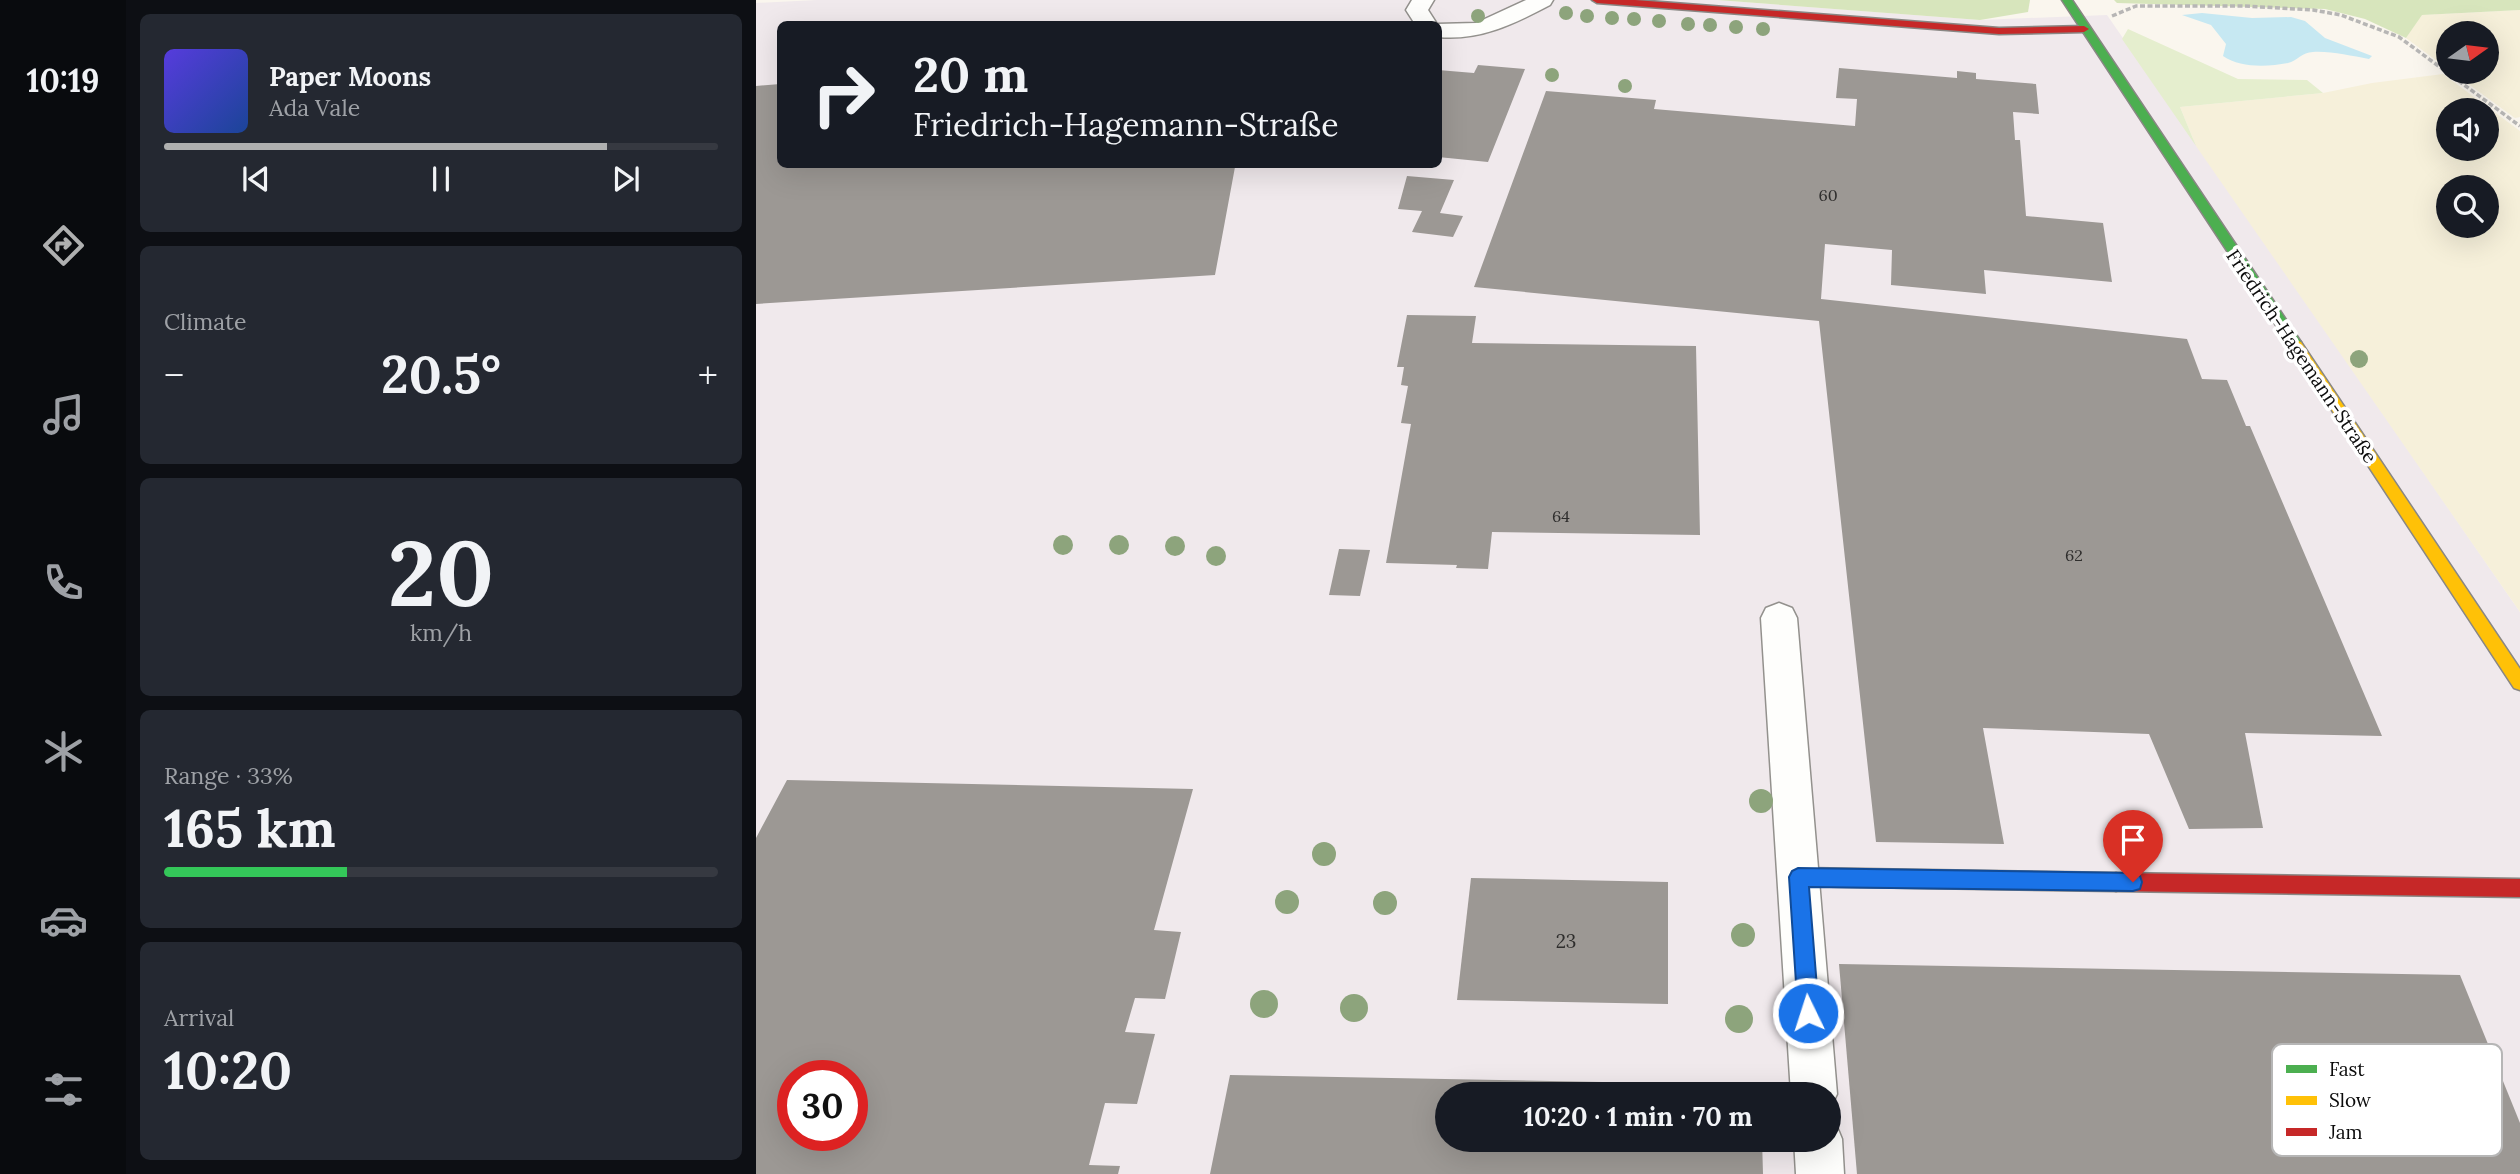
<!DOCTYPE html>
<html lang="en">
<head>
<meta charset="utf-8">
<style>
  :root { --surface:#171b24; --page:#242831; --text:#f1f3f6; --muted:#9ea1a6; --line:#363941; --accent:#afb0b0 }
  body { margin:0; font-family:Lora,serif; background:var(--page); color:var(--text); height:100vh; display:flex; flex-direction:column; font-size:26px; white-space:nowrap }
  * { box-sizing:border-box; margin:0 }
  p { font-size:23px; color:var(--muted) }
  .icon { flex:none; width:38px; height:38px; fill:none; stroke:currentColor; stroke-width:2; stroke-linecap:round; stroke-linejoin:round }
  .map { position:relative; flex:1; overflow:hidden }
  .panel { display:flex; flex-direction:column; gap:14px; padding:14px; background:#0d0f14; width:630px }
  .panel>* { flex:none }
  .hud { position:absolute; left:21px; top:21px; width:665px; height:147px; border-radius:10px; box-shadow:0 7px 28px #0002; background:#171b24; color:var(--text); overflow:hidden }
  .needle { width:46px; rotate:76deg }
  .fabs { position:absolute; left:1680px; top:21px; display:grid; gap:14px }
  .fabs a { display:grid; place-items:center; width:63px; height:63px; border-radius:50%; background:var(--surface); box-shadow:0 7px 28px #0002; font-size:35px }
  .speed { position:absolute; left:21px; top:1060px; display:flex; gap:14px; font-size:35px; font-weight:700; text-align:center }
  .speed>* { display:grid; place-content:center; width:91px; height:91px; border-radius:50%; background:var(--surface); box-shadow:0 7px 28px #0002; line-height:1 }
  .speed .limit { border:10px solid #d22; background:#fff; color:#111 }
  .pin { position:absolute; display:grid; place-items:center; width:60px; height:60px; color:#fff; margin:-72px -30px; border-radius:50% 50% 50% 0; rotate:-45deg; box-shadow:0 0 7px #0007 }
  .pin .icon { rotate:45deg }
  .me { position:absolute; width:77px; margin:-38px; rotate:356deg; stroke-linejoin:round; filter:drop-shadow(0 0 5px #0008) }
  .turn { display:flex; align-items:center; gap:24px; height:147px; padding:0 21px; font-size:32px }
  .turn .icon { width:91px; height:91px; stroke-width:2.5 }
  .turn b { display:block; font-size:49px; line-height:60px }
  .big { font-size:52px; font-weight:800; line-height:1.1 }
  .panel .card { flex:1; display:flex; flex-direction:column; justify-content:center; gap:10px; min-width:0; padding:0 24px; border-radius:10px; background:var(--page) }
  .panel .dial { align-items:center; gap:0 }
  .dial b { font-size:91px; line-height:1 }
  .song { display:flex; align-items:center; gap:21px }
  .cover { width:84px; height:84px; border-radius:10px; background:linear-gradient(135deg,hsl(250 70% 55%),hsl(220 70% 35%)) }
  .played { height:7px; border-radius:4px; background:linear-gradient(90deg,var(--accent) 80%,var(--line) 80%) }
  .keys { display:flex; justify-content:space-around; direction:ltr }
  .heat { display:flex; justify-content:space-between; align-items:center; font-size:38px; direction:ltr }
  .charge { height:10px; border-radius:5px; background:linear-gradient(90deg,#34c759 33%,var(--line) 0) }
  .trip { position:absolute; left:679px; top:1082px; width:406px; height:70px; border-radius:35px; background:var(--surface); box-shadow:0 7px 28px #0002; font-weight:800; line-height:70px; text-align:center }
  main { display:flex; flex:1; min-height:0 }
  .dock { display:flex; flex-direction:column; width:126px; justify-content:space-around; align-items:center; background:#090b0e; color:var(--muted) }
  .dock .icon { width:49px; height:49px }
  .dock .active { color:var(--accent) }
  .dock b { font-size:32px; color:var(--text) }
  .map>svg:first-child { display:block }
  .industrial { fill:#f0e9ec; fill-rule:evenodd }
  .farmland { fill:#f6f0da; fill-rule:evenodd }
  .green { fill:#e5eece }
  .forest { fill:#d7e5bc }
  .water { fill:#c6e8f2 }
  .building { fill:#9c9894; fill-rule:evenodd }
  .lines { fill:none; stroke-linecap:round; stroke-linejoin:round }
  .street-casing { stroke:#93918d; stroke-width:3 }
  .fast-casing { stroke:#898784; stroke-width:3 }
  .slow-casing { stroke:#898784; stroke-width:3 }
  .jam-casing { stroke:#898784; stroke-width:3 }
  .path { stroke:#b7b6b5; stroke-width:3.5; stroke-dasharray:5 2.5; stroke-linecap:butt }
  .street { fill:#fefefc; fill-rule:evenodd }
  .fast { fill:#4caf50; fill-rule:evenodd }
  .slow { fill:#ffc107; fill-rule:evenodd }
  .jam { fill:#c62828; fill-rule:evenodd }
  .tree { fill:#8da47c }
  .route { fill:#1a73e8; stroke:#114b97; stroke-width:2 }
  .labels { text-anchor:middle; stroke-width:7; stroke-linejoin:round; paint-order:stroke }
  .number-label { font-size:16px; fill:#2f2e2d }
  .street-label { font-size:19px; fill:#0b0b0b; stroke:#fff }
  .near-number-label { font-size:19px; fill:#2f2e2d }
  .key { fill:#fff; stroke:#b6b6b6; stroke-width:2 }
  .key-label { font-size:19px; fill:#0b0b0b }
</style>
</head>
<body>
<main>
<nav class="dock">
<b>10:19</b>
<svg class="icon active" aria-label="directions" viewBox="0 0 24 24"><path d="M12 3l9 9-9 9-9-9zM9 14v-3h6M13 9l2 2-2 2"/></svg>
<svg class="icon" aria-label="music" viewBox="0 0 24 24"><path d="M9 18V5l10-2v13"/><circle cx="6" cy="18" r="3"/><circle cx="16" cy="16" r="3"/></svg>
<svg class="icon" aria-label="phone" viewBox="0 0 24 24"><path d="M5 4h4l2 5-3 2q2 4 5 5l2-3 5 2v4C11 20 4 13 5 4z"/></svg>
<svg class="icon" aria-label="climate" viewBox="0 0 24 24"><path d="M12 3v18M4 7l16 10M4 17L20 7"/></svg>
<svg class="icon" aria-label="car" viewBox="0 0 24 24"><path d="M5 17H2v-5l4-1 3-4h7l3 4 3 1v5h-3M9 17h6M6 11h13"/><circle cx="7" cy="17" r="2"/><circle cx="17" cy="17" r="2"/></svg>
<svg class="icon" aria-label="filters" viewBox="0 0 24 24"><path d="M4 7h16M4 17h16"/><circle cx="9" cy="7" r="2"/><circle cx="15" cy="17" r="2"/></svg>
</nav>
<section class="panel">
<div class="card">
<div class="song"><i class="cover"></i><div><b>Paper Moons</b><p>Ada Vale</p></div></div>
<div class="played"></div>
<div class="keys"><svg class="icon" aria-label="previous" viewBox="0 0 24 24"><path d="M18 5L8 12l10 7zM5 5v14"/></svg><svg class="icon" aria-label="pause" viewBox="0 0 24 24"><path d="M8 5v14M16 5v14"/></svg><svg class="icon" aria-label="next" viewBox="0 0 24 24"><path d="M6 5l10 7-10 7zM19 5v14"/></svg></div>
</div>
<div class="card"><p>Climate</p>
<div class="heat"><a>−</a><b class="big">20.5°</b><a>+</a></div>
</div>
<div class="card dial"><b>20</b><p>km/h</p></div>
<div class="card"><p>Range · 33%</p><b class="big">165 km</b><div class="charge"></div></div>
<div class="card"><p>Arrival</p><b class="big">10:20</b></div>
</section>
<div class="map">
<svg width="1764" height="1174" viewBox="0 0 1764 1174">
  <rect width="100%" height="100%" fill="#faf6ee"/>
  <path class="industrial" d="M 61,0 L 960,0 L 1224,20 L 1351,15 L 1764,612 L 1764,1174 L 0,1174 L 0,3 ZM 24,24 L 682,24 L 682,164 L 24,164 ZM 37,1076 L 96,1076 L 96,1136 L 37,1136 ZM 691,1094 L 1073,1094 L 1073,1139 L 691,1139 Z"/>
  <g class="farmland">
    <path d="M 1764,10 L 1764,117 L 1759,118 L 1696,72 L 1731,72 L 1731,33 L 1692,33 L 1692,69 L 1650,38 L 1665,15 Z"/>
    <path d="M 1687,74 L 1764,131 L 1764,612 L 1440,146 L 1424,107 L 1567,93 L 1616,83 ZM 1692,110 L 1731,110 L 1731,149 L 1692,149 ZM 1692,187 L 1731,187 L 1731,226 L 1692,226 Z"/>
  </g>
  <path class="green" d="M 1372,29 L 1482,79 L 1551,80 L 1567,93 L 1424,107 L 1440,146 L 1366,39 Z"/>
  <g class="forest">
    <path d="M 961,0 L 1274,0 L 1272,12 L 1224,20 Z"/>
    <path d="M 1358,0 L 1764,0 L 1764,10 L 1666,15 L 1650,38 L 1609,19 L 1569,9 L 1361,3 Z"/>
  </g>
  <path class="water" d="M 1446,13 L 1496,18 L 1535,17 L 1549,21 L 1569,38 L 1616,56 L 1613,59 C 1595,56 1575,51 1557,52 C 1546,52 1541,61 1532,63 C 1511,67 1484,68 1467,56 L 1470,44 L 1455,25 L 1426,15 Z"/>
  <g class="building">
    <path d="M 722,65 L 769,69 L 732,162 L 682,157 L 682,70 L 718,73 Z"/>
    <path d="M 1083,68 L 1201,78 L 1201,71 L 1220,73 L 1220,79 L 1280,84 L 1283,114 L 1257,112 L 1259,140 L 1264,140 L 1270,216 L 1347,223 L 1356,282 L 1228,270 L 1230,294 L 1135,285 L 1136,250 L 1069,244 L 1065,299 L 1431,339 L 1446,379 L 1471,380 L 1490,426 L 1494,426 L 1626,736 L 1489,733 L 1507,828 L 1433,829 L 1393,734 L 1227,728 L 1248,844 L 1120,842 L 1063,321 L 718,287 L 790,91 L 900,100 L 898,109 L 1099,126 L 1101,99 L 1080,98 Z"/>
    <path d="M 24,84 L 24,164 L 489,164 L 479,167 L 459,275 L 0,304 L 0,86 Z"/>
    <path d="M 651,176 L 698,180 L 684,213 L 707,216 L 697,237 L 656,232 L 666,211 L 642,209 Z"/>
    <path d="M 651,315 L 720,316 L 716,343 L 940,346 L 944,535 L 736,532 L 732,569 L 700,568 L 701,565 L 630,563 L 655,424 L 645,423 L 652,386 L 645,385 L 648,367 L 641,367 Z"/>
    <path d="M 583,549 L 614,550 L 604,596 L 573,595 Z"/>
    <path d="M 31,780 L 437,789 L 398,930 L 425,932 L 409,999 L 379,998 L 369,1032 L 399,1034 L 381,1104 L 349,1103 L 333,1165 L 364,1166 L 362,1174 L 0,1174 L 0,838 ZM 37,1076 L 96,1076 L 96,1136 L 37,1136 Z"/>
    <path d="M 715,878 L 912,882 L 912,1004 L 701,1000 Z"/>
    <path d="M 1083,964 L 1704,975 L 1764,1123 L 1764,1174 L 1101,1174 Z"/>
    <path d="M 474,1075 L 1003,1085 L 1003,1094 L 691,1094 L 691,1139 L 1006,1139 L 1007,1174 L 454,1174 Z"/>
  </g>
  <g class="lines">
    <g class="street-casing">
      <g id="street">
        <path d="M 656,0 L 678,0 L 672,10 L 681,24 L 720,23 L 770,0 L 797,0 L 794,5 C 758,24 724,41 682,37 L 682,24 L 659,24 L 650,10 Z"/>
        <path d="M 1023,603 L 1036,608 L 1041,618 L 1081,1094 L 1073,1111 L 1073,1094 L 1035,1094 L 1005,618 L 1010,608 Z"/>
        <path d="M 1073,1120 L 1079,1122 L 1086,1139 L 1088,1174 L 1040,1174 L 1038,1139 L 1073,1139 Z"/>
      </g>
    </g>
    <g class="fast-casing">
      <path id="fast" d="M 1306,0 L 1316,0 L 1545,342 L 1545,348 L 1535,348 Z"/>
    </g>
    <g class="slow-casing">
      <g id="slow">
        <path d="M 1540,340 L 1545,342 L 1764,669 L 1764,690 L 1758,688 L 1535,348 L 1535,342 Z"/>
        <path d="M 1043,868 L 1360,873 L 1367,876 L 1369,882 L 1367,888 L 1360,891 L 1043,886 L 1036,883 L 1034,877 L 1036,871 Z"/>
      </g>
    </g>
    <g class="jam-casing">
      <g id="jam">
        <path d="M 836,0 L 879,0 L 1243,28 L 1328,26 L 1333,29 L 1328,32 L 1243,34 L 841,3 Z"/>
        <path d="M 1360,873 L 1764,879 L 1764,897 L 1360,891 L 1353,888 L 1351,882 L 1353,876 Z"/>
      </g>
    </g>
    <path class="path" d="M 1356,16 L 1380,6 L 1489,6 L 1557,10 L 1585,15 L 1643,37 L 1764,126"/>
    <use href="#street" class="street"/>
    <use href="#fast" class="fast"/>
    <use href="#slow" class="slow"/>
    <use href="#jam" class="jam"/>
  </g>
  <g class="tree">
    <circle cx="810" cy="13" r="7"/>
    <circle cx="722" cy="16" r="7"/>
    <circle cx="831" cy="16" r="7"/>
    <circle cx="856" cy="18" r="7"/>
    <circle cx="878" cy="19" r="7"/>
    <circle cx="903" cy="21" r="7"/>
    <circle cx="932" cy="24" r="7"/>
    <circle cx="954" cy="25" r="7"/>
    <circle cx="980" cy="27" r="7"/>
    <circle cx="1007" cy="29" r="7"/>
    <circle cx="796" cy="75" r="7"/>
    <circle cx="869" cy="86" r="7"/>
    <circle cx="1603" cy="359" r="9"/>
    <circle cx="307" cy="545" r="10"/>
    <circle cx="363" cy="545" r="10"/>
    <circle cx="419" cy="546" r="10"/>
    <circle cx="460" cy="556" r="10"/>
    <circle cx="1005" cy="801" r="12"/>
    <circle cx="568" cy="854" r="12"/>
    <circle cx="531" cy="902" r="12"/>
    <circle cx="629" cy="903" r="12"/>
    <circle cx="987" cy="935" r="12"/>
    <circle cx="508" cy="1004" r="14"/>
    <circle cx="598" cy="1008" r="14"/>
    <circle cx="983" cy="1019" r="14"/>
  </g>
  <path class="route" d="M 1042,868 L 1377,873 L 1384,876 L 1386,882 L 1384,889 L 1377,891 L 1053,887 L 1063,1013 L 1060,1020 L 1052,1023 L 1045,1020 L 1042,1013 L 1033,877 L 1036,871 Z"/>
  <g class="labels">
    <g class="number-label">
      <text x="1072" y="201">60</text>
      <text x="805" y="522">64</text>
      <text x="1318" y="561">62</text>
    </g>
    <g class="street-label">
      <text transform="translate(1546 356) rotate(56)" y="7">Friedrich-Hagemann-Straße</text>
    </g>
    <g class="near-number-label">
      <text x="810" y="948">23</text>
    </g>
  </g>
  <rect x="1516" y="1044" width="230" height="112" rx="10" class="key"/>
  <rect x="1530" y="1065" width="31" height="8" fill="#4caf50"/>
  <rect x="1530" y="1096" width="31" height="9" fill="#ffc107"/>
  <rect x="1530" y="1128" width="31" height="8" fill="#c62828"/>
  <g class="key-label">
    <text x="1573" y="1076">Fast</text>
    <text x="1573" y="1107">Slow</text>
    <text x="1573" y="1139">Jam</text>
  </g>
</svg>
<div class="fabs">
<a><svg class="needle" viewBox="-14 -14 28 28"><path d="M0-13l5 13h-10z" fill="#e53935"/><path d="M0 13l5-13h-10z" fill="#9ea1a6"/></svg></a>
<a><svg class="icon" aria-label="sound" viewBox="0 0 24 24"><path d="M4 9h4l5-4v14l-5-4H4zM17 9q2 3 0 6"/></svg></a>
<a><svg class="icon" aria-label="search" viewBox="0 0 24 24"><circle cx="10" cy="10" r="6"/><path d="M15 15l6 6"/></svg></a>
</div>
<div class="speed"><div class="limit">30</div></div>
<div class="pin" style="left:1377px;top:882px;background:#d93025"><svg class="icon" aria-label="arrive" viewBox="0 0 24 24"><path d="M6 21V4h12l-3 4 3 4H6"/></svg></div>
<svg class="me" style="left:1052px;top:1013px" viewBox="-20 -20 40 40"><circle r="17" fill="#1a73e8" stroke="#fff" stroke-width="3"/><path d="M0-11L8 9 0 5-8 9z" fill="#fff"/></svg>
<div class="trip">10:20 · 1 min · 70 m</div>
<div class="hud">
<div class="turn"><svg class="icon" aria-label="right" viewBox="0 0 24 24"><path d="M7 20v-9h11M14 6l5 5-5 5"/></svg><div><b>20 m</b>Friedrich-Hagemann-Straße</div></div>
</div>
</div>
</main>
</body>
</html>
